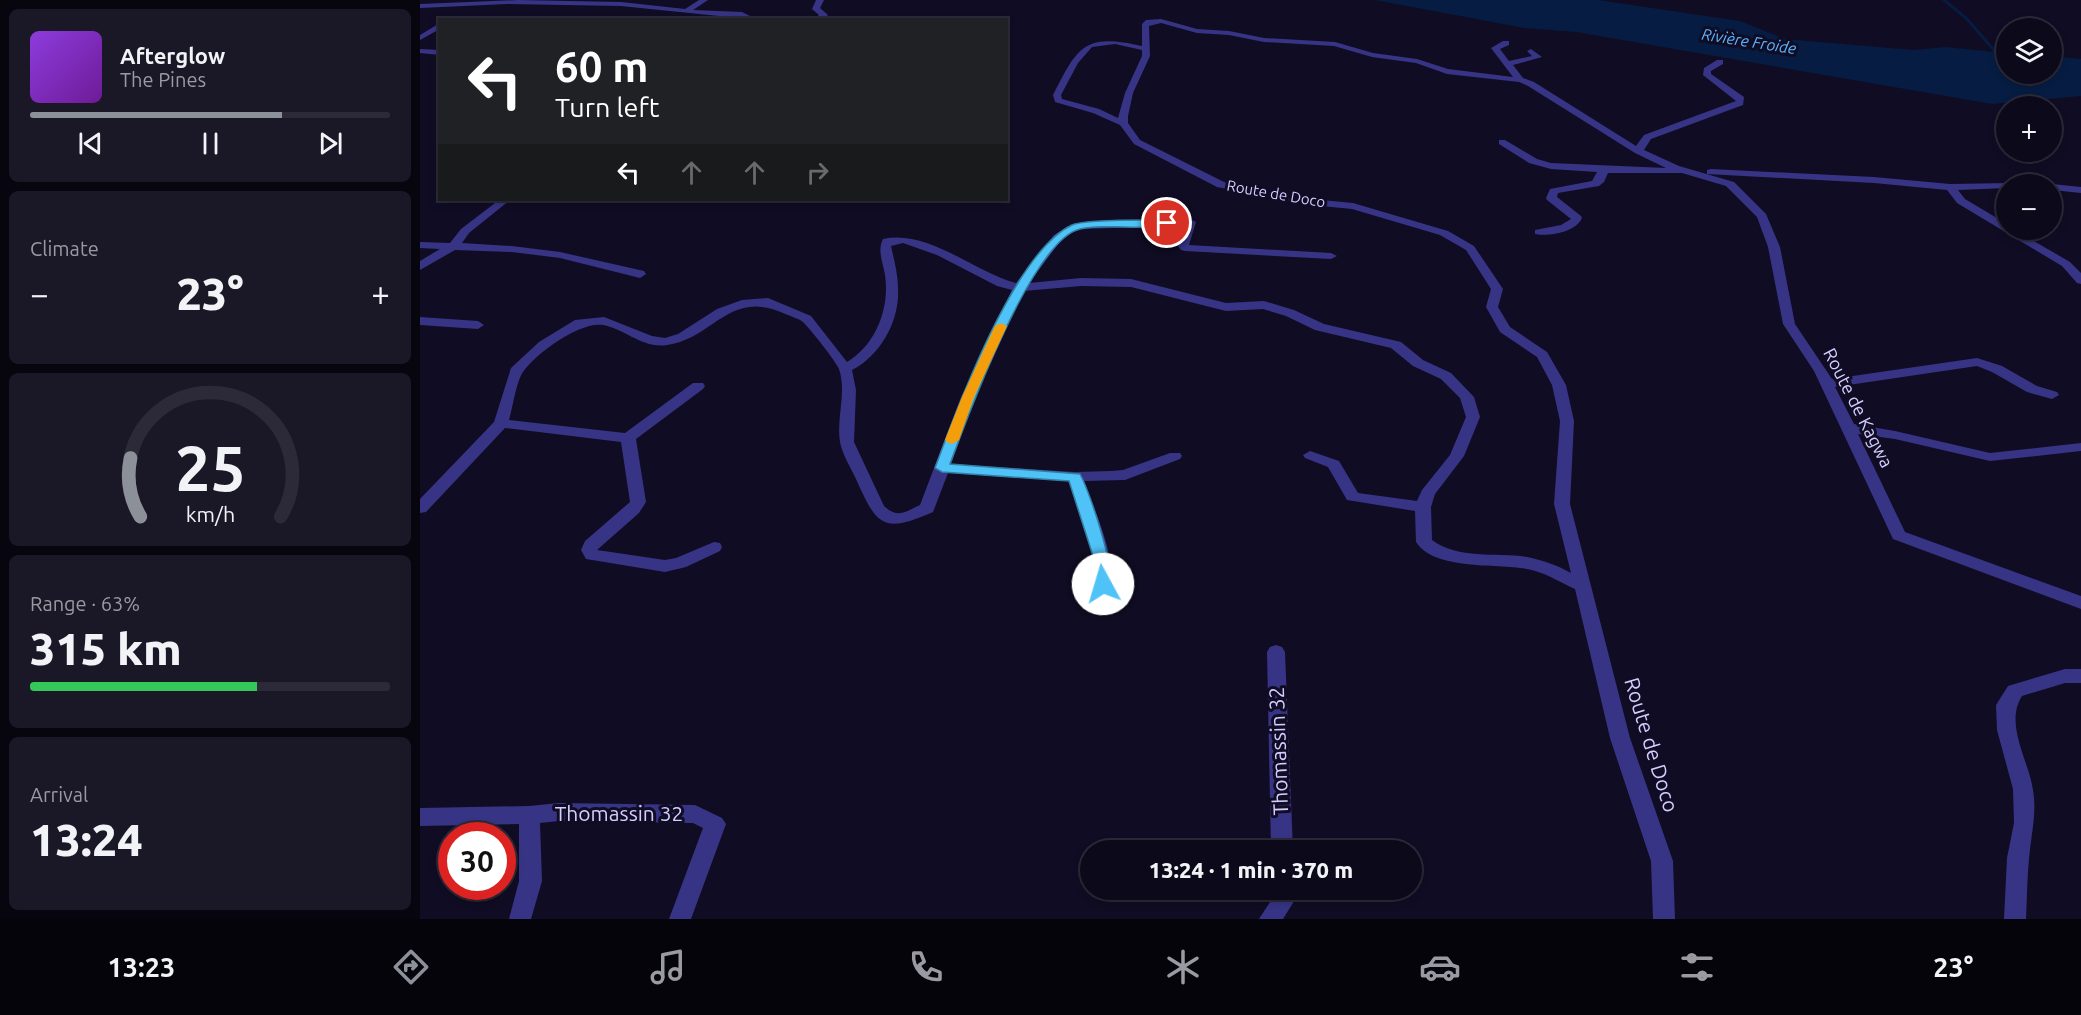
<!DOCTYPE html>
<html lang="en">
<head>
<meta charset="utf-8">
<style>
  :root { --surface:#0c091a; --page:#1a1727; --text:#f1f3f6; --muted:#9a9aa2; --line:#2c2a39; --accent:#8c9099 }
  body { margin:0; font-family:Ubuntu,sans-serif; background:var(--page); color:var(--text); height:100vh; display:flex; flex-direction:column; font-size:22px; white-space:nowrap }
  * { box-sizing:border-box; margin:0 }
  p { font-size:20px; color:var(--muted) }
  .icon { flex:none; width:33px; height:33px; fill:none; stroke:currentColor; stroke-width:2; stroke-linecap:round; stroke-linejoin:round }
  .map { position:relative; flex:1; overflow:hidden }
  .side { display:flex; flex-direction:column; gap:9px; padding:9px; background:#07050e; width:420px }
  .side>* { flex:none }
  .top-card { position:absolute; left:18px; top:18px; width:570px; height:183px; border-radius:0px; box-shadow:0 3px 9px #0003,0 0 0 2px var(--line); background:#202124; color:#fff; overflow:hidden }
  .tools { position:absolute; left:1576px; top:18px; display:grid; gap:12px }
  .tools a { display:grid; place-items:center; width:66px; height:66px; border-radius:50%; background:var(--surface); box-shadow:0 3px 9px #0003,0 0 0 2px var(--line); font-size:30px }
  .speed { position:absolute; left:18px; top:822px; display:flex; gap:12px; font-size:30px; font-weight:700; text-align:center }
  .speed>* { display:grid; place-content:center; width:78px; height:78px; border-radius:50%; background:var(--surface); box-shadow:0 3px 9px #0003,0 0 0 2px var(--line); line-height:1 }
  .speed .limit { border:9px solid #d22; background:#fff; color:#111 }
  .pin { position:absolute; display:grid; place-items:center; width:51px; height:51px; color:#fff; margin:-26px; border:3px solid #fff; border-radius:50%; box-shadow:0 2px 6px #0007 }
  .me { position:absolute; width:66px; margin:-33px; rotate:354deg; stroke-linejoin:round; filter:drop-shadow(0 0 4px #0008) }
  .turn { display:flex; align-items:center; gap:21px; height:126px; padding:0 18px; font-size:27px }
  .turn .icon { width:78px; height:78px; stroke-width:2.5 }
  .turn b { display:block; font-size:42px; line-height:51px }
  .lanes { display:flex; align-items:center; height:57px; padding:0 18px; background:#0003; justify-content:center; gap:30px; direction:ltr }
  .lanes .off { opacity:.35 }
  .big { font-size:45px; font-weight:800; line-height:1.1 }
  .side .widget { flex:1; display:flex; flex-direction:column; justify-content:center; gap:9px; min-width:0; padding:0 21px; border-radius:9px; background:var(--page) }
  .side .dial { align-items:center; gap:0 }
  .dial svg { height:156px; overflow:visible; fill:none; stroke:var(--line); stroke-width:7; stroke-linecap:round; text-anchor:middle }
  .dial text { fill:var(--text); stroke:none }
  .song { display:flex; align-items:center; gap:18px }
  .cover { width:72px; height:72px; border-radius:9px; background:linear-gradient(135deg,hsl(270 70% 55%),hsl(280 70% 35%)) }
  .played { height:6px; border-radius:3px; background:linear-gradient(90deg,var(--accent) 70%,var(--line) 70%) }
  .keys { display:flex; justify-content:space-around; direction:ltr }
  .heat { display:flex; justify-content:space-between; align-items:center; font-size:33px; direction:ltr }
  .charge { height:9px; border-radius:4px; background:linear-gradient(90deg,#34c759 63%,var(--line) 0) }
  .trip { position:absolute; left:660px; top:840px; width:342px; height:60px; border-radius:30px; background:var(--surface); box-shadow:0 3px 9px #0003,0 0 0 2px var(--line); font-weight:800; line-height:60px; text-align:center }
  .tabs { display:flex; height:96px; justify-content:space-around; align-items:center; background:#05040a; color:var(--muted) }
  .tabs .icon { width:42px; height:42px }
  .tabs .selected { color:var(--accent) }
  .tabs b { font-size:27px; color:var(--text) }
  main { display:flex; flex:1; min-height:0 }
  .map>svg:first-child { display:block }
  .water { fill:#061c42 }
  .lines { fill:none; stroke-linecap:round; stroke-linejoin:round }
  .stream { stroke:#061c42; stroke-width:3 }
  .minor { fill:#373485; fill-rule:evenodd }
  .route { fill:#4fc3f7; stroke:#337fa1; stroke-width:1.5 }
  .slow { fill:#f59e0b }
  .labels { text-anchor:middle; stroke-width:6; stroke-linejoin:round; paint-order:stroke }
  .far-street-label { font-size:15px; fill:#d3ceff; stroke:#100c23 }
  .far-water-label { font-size:16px; font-style:italic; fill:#5cb3ff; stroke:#100c23 }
  .street-label { font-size:18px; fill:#d3ceff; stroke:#100c23 }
  .near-street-label { font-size:21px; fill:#d3ceff; stroke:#100c23 }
</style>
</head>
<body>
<main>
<section class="side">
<div class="widget">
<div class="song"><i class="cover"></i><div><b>Afterglow</b><p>The Pines</p></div></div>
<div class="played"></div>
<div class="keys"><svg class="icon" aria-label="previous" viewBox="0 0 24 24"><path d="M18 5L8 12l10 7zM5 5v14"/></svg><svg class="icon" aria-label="pause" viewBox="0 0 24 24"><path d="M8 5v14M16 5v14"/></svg><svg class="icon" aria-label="next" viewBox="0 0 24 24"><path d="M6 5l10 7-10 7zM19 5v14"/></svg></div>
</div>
<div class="widget"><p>Climate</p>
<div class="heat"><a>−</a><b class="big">23°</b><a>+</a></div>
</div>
<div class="widget dial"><svg viewBox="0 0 100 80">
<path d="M14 69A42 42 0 1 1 86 69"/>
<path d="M14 69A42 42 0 0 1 9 39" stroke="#8c9099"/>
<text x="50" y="56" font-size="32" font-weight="700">25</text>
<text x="50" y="72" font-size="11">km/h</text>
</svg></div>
<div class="widget"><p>Range · 63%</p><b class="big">315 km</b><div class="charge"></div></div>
<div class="widget"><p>Arrival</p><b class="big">13:24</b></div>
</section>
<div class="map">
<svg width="1661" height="919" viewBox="0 0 1661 919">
  <rect width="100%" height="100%" fill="#100c23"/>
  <path class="water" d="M 955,0 L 1178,0 L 1320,21 L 1365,39 L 1493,50 L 1525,47 L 1587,53 L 1587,74 L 1632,74 L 1632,56 L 1661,59 L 1661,96 L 1572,104 L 1156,32 L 1104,28 Z"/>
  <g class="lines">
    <path class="stream" d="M 1524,0 L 1546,18 L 1587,65"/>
    <g class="minor">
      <path d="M 98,0 L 201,2 L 265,9 L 279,0 L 288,0 L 273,10 L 322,12 L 338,20 L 201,6 L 87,4 L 0,8 L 0,4 Z"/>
      <path d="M 396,0 L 404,0 L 400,8 L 408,15 L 401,20 L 392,20 L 399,15 L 392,9 Z"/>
      <path d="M 741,19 L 777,29 L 809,31 L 844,38 L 915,42 L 953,53 L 997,59 L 1028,69 L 1093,77 L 1071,48 L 1083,41 L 1089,41 L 1089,45 L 1080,49 L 1089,61 L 1112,56 L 1107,51 L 1111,49 L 1122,57 L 1093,65 L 1103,78 L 1114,82 L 1216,146 L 1224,135 L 1316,101 L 1283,75 L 1284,68 L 1297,60 L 1303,60 L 1303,64 L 1291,71 L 1291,74 L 1324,97 L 1323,105 L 1231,139 L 1224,150 L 1259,166 L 1314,182 L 1346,214 L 1360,247 L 1375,324 L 1412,379 L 1557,358 L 1582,366 L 1617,386 L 1637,392 L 1639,395 L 1632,399 L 1607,392 L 1572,372 L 1557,366 L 1415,387 L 1434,424 L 1475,431 L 1570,453 L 1661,443 L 1661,451 L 1570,461 L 1475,439 L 1438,434 L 1485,532 L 1661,596 L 1661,609 L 1473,539 L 1394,371 L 1363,324 L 1348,247 L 1337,217 L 1306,186 L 1262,173 L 1188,173 L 1184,182 L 1179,186 L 1138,193 L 1137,197 L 1161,216 L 1162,218 C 1156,232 1129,237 1115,234 L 1115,230 L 1141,225 L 1151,219 L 1127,200 L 1126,198 L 1130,189 L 1172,181 L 1177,172 L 1131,169 L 1109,163 L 1079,144 L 1079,140 L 1085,140 L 1117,159 L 1131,163 L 1246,168 L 1215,153 L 1108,86 L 1099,82 L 1027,74 L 996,63 L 952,57 L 914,46 L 844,42 L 809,35 L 777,33 L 741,23 L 729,26 L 730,56 L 713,93 L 708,116 L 708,123 L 720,140 L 804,182 L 891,199 L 933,203 L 1028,231 L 1054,246 L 1083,289 L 1078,307 L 1090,327 L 1127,352 L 1146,385 L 1154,421 L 1150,504 L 1210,738 L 1253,861 L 1255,919 L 1233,919 L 1231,861 L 1190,738 L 1155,589 C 1139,582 1125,572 1107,569 C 1077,563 1015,571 996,542 L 995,511 L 927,500 L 908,467 L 885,458 L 883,455 L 890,451 L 919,461 L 938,493 L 997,501 L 1002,490 L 1030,455 L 1046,417 L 1040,398 L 1021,379 L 993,366 L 971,348 L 895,330 L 866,316 L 843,309 L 806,311 L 711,287 L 661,286 L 604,291 L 555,397 L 531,464 L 655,472 L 691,471 L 703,470 L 750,453 L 760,453 L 762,456 L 760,459 L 705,480 L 664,481 C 672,503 701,569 689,588 L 677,588 L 674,584 L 674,559 L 649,481 L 528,473 L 513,512 C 463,534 457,526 436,479 C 431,468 422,454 420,442 C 416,418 427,393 419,369 C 415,360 391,330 383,322 C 378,318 369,316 363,313 C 309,289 293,339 247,345 C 223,349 205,329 183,325 C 160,321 115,354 103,372 C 96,382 93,407 89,420 L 205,433 L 273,383 L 283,383 L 285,386 L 283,389 L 216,439 L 226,502 L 219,513 L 177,550 L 245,560 L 256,558 L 294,542 L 300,543 L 302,547 L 300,551 L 266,567 L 245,572 L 166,559 L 161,550 L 165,541 L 210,502 L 201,442 L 85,428 L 6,512 L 0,513 L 0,499 L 74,422 L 91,368 L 119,342 L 155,320 L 184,317 L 232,336 L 245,338 L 258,334 L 297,309 L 322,300 L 348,298 L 391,316 L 427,362 C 456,345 470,308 465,275 C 463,263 457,250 463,239 C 508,229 554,272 596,283 L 634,235 L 652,224 L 770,219 L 776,222 L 769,245 L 911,253 L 917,256 L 911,259 L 765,251 L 761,250 L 757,245 L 763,226 L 658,229 L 642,239 L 609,283 L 661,278 L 711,279 L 806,303 L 844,301 L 874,310 L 904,324 L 981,342 L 1003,360 L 1031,373 L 1054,397 L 1060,417 L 1044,456 L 1015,494 L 1011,507 L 1012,540 C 1039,560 1076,552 1107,557 C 1122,560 1137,565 1151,573 L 1134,504 L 1140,421 L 1132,385 L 1117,357 L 1080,332 L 1066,307 L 1071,289 L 1046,250 L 1020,235 L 932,209 L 891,205 L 797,187 L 714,144 L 700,125 L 673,113 L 635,102 L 633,95 C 658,46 664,33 722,46 L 722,24 L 726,20 ZM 695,44 L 722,50 L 722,56 L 705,93 L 698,118 L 679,109 L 642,99 L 641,95 L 658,63 L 672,47 ZM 483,243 L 517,255 L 577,286 L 592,290 L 541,397 L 500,505 C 485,512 478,519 464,506 L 434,442 L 436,390 L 432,370 C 461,355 480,320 478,288 C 478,274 474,260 471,246 Z"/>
      <path d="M 20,23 L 20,29 L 0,40 L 0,35 Z"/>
      <path d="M 0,49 L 20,50 L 20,55 L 0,53 Z"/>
      <path d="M 1291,169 L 1454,177 L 1530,184 L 1591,183 L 1592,184 L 1587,184 L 1587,188 L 1538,190 L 1545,199 L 1587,224 L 1587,230 L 1595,230 L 1650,262 L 1661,273 L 1661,284 L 1657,283 L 1642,266 L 1537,203 L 1527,190 L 1454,183 L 1287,174 L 1287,170 Z"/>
      <path d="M 1629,184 L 1632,184 L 1661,187 L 1661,193 L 1632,190 L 1632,184 Z"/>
      <path d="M 79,200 L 90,200 L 49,233 L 42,243 L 92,246 L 140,252 L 224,271 L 226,274 L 220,278 L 140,258 L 92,252 L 35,250 L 0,270 L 0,261 L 20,249 L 0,248 L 0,242 L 30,243 L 41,229 Z"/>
      <path d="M 0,317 L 58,321 L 64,325 L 58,329 L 0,325 Z"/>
      <path d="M 856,645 L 862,647 L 865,652 L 873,850 L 851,850 L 847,652 L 850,647 Z"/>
      <path d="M 1645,669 L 1661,669 L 1661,683 L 1645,683 L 1602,696 C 1584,724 1609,761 1613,790 C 1617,815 1611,834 1609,859 C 1607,879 1607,899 1606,919 L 1584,919 L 1587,858 L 1594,823 L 1593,789 L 1577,730 L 1576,705 L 1588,686 Z"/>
      <path d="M 139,803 L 275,805 L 302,818 L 306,824 L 271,919 L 249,919 L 283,828 L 273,823 L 139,821 L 120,823 L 122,881 L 111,919 L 89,919 L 99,881 L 99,824 L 0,826 L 0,808 L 109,806 Z"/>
      <path d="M 853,890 L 875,890 L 876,898 L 863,919 L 839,919 L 854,896 Z"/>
    </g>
  </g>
  <path class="route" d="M 747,220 L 751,221 L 751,225 C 723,231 685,223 660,229 C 612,240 547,418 530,464 L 660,474 C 669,490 697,572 689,588 L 678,588 L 676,584 L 674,559 L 649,481 L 522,472 L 515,468 C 537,408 594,252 652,225 C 663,219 730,220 747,220 Z"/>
  <path class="slow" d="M 581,323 L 587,326 L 554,397 L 539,440 L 532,444 L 527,442 L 525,440 L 542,397 L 575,326 Z"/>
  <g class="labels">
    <g class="far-street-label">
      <text transform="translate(856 194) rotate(10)" y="5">Route de Doco</text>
    </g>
    <g class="far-water-label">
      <text transform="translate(1329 41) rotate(9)" y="6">Rivière Froide</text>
    </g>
    <g class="street-label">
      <text transform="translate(1438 408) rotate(63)" y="6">Route de Kagwa</text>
    </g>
    <g class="near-street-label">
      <text transform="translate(1231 745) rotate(73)" y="7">Route de Doco</text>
      <text transform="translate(859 751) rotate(-92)" y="7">Thomassin 32</text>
      <text x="199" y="821">Thomassin 32</text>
    </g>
  </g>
</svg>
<div class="tools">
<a><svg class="icon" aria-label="layers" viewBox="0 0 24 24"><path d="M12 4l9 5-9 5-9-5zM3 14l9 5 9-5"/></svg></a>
<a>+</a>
<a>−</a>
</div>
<div class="speed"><div class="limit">30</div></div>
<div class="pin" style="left:747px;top:223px;background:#d93025"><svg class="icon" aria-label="arrive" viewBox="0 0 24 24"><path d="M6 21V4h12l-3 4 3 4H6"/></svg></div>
<svg class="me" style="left:683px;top:584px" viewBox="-20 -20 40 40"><circle r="19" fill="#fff"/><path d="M0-13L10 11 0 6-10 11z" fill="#4fc3f7"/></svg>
<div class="trip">13:24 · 1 min · 370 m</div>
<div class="top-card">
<div class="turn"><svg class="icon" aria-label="left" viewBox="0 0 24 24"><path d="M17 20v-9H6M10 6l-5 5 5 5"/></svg><div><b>60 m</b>Turn left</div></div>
<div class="lanes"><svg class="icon" aria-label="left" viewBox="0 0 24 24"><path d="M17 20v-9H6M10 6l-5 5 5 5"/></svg><svg class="icon off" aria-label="ahead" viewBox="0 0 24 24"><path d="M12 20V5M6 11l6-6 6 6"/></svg><svg class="icon off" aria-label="ahead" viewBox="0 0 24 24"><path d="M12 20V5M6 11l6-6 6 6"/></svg><svg class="icon off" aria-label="right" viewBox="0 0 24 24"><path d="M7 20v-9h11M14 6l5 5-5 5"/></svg></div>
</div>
</div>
</main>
<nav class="tabs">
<b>13:23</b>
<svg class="icon selected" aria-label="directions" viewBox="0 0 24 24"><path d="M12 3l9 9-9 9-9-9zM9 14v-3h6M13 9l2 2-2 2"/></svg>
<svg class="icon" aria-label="music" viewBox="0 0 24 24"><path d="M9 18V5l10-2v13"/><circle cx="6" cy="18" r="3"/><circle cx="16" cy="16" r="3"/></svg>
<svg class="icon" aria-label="phone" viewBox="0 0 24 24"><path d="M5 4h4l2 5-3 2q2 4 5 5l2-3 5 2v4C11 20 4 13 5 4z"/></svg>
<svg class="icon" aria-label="climate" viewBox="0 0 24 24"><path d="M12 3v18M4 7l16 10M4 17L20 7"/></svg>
<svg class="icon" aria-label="car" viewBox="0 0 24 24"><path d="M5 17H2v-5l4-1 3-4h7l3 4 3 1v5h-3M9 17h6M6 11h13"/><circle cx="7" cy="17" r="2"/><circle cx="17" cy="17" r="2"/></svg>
<svg class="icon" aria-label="filters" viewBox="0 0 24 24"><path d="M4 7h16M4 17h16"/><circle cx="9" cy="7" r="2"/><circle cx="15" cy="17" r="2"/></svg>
<b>23°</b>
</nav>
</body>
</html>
